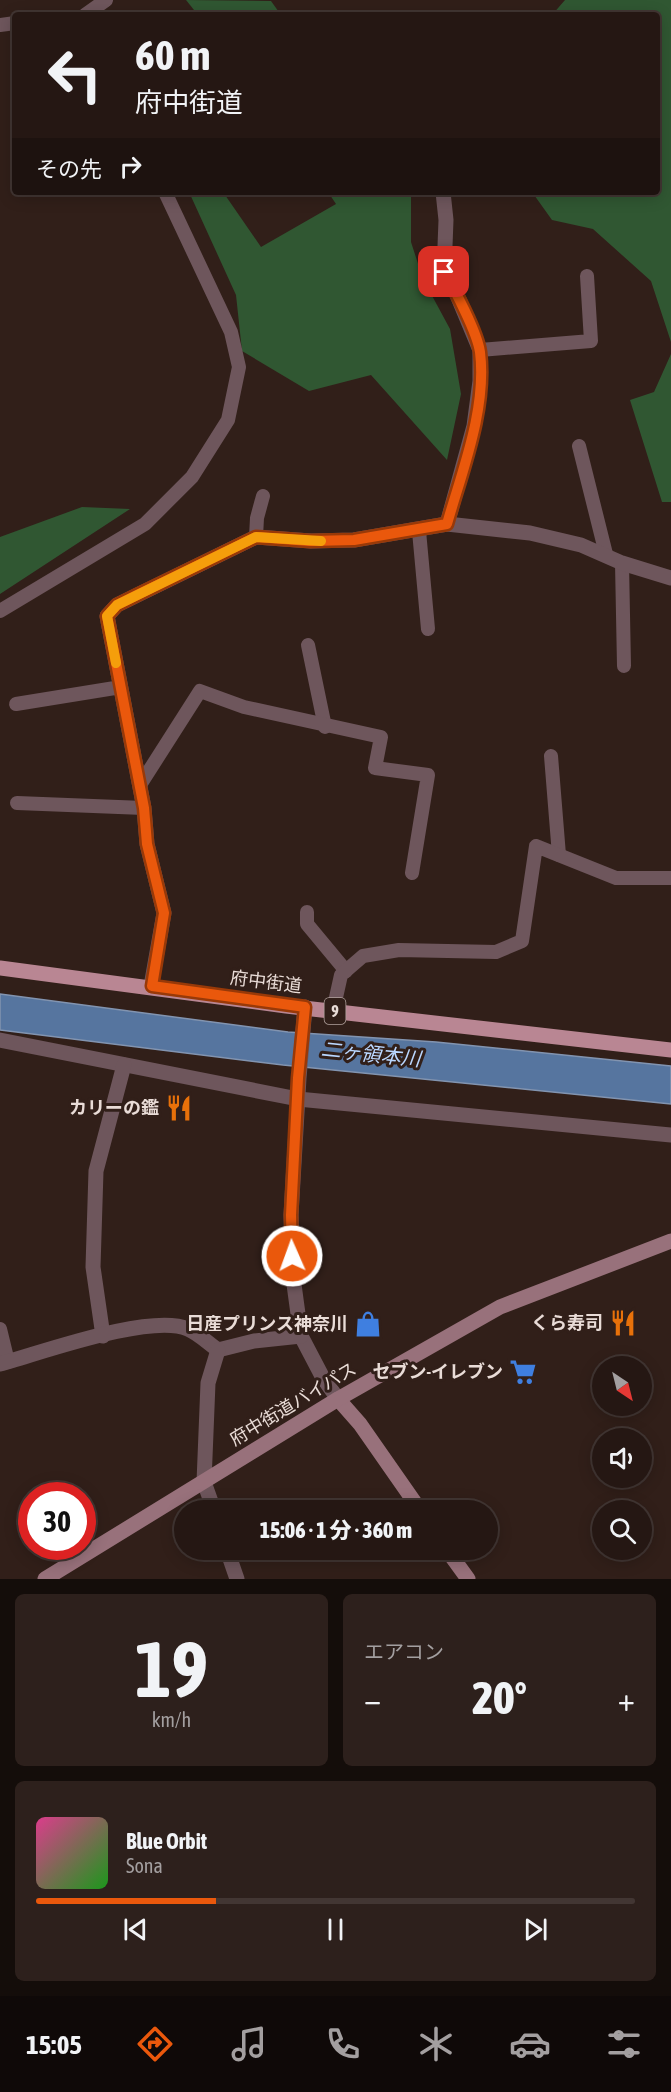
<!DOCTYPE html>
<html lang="ja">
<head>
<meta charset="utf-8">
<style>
  :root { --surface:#251713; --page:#2d201c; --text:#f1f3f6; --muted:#a39fa0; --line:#423633; --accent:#ea580c }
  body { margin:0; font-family:"Asap Condensed","Noto Sans JP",sans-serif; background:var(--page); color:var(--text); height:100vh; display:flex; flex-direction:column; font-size:22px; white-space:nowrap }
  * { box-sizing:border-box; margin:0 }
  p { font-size:20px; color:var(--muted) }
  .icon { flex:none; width:33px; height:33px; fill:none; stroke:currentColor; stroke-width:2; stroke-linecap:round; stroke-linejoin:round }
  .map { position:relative; height:1579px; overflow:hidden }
  .drawer { display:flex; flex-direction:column; gap:15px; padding:15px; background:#140d0a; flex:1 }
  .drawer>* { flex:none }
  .hud { position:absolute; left:12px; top:12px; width:648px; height:183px; border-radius:6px; box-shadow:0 3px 15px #0003,0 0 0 2px var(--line); background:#251713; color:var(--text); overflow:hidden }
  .needle { width:39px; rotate:145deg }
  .controls { position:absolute; left:592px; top:1356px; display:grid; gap:12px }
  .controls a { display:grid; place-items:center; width:60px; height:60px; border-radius:50%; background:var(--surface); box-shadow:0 3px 15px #0003,0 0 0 2px var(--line); font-size:30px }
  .speed { position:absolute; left:18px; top:1482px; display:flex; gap:12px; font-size:30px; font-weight:700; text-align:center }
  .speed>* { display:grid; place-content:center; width:78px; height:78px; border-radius:50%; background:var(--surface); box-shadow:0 3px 15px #0003,0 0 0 2px var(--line); line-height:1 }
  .speed .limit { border:9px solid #d22; background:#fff; color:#111 }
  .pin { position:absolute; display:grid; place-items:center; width:51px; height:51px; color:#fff; margin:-26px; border-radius:12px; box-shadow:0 3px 9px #0006 }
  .me { position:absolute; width:66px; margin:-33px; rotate:358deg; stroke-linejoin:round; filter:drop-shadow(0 0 4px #0008) }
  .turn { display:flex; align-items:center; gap:21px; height:126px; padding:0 24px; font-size:27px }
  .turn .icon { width:78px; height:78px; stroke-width:2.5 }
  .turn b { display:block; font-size:42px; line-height:51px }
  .then { display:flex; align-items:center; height:57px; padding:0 24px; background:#0003; gap:12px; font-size:22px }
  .big { font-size:45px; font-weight:800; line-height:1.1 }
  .drawer .widget { flex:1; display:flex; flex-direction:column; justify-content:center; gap:9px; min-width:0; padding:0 21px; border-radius:9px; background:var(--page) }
  .drawer .dial { align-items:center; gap:0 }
  .dial b { font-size:78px; line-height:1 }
  .song { display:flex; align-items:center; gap:18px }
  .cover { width:72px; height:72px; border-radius:9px; background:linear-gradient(135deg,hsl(330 70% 55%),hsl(120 70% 35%)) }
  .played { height:6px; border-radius:3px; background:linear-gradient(90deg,var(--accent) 30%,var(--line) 30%) }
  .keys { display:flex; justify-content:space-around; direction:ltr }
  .heat { display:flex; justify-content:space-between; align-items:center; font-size:33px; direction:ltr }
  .drawer .tiles { flex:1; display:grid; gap:15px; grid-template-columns:1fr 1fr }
  .widget:last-child { grid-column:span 2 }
  .trip { position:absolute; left:174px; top:1500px; width:324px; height:60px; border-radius:30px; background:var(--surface); box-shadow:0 3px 15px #0003,0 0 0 2px var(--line); font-weight:800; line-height:60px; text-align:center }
  .tab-bar { display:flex; height:96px; justify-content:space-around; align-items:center; background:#0f0908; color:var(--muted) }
  .tab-bar .icon { width:42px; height:42px }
  .tab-bar .current { color:var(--accent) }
  .tab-bar b { font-size:27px; color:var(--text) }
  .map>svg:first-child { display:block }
  .green { fill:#305732 }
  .water { fill:#56759f; stroke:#8294b0; stroke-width:1.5 }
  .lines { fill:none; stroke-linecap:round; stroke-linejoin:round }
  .lane { stroke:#6e565c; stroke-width:14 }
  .street { stroke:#6e565c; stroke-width:15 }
  .secondary { stroke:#98717b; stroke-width:15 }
  .primary { stroke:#b98693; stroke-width:15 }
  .route-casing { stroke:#983908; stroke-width:15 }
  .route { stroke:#ea580c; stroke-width:10 }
  .slow { stroke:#f59e0b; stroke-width:10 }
  .labels { text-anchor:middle; stroke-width:6; stroke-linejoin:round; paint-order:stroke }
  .shield { fill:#311f19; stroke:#b2a39e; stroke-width:1.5 }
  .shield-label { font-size:16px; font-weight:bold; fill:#e9dcd7 }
  .street-label { font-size:18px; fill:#e9dcd7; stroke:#311f19 }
  .poi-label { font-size:18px; font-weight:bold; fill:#e9dcd7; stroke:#311f19; text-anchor:end }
  .water-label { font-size:20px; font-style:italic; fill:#bad7ff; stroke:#311f19 }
</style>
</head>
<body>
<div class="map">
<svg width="671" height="1579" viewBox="0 0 671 1579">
  <rect width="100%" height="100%" fill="#311f19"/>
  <g class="green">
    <path d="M 186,0 L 271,1 L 281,15 L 198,15 Z"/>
    <path d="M 565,0 L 671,0 L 671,342 L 651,281 L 593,229 L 552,220 L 532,192 L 657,192 L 657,15 L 552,15 Z"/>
    <path d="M 189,192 L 223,192 L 261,247 L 336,204 L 328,192 L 411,192 L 411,242 L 423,279 L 450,329 L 461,394 L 447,460 L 371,375 L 309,391 L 242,351 L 236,295 Z"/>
    <path d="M 671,354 L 671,502 L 662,502 L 630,400 L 654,392 Z"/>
    <path d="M 82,507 L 130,509 L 0,594 L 0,537 Z"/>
  </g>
  <path class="water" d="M 0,994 L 288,1032 L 436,1042 L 671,1066 L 671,1104 L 283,1065 L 0,1030 Z"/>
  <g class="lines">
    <g class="lane">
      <path d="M 85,15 L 106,0"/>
      <path d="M 0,25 L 15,23"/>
      <path d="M 480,350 L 591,341 L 587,276"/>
      <path d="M 579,446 L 606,554"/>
      <path d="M 419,531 L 428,629"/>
      <path d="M 256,537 L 257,518 L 263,496"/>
      <path d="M 622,563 L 624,666"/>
      <path d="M 0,611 L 145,524 L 192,477 L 228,420 L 239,367 L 231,332 L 165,192"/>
      <path d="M 308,645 L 325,727"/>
      <path d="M 16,704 L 121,687"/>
      <path d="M 551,756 L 559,855"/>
      <path d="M 140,785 L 200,691 L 244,707 L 381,737 L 375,768 L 428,775 L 412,873"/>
      <path d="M 17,803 L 144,808"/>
      <path d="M 307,912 L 307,924 L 346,971"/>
      <path d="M 333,1011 L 341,975 L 363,956 L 399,950 L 496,952 L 522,941 L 536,846 L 616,878 L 671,878"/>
      <path d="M 0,1329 L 8,1362"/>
    </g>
    <g class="street">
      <path d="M 443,192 L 446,220 L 444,272 L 455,290 L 480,350 L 480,381 L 474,426 L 447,524"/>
      <path d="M 151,986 L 164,913 L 147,844 L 144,808 L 107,616 L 117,605 L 256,537 L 311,541 L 354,540 L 447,524 L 530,533 L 581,545 L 622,563 L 671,578"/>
      <path d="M 305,1007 L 299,1078 L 291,1215 L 293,1277 L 301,1336 L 323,1378 L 338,1399"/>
      <path d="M 0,1040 L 298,1099 L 671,1135"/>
      <path d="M 103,1336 L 93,1267 L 96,1171 L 124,1065"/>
      <path d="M 0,1364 C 41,1353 150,1313 188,1329 C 198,1333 208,1343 218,1350 L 254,1341 L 301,1336"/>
      <path d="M 214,1510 L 204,1482 L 208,1383 L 218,1350"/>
      <path d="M 227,1550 L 237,1579"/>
    </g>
    <g class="secondary">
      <path d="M 338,1399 L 360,1424 L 420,1510"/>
      <path d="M 447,1550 L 468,1579"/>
      <path d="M 45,1579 L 338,1399 L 500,1307 L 671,1241"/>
    </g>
    <path class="primary" d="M 0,968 L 286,1006 L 671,1050"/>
  </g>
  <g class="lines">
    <g class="route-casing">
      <path id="route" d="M 292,1256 L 291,1215 L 298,1078 L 305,1007 L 152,986 L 164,913 L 147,844 L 144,808 L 107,616 L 117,605 L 139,594 L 256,537 L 310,541 L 354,540 L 447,524 C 462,471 487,409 480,352 C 477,332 455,290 444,272"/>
    </g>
    <use href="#route" class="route"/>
    <path class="slow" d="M 116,663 L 107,616 L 117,605 L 256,537 L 321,541"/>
  </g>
  <defs>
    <g id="restaurant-bare" transform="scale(2.07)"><path d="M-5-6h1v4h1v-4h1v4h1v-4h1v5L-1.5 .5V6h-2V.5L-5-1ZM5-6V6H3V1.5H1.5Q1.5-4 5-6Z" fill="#e8710a" stroke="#311f19" stroke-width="2.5" paint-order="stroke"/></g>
    <g id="shop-bare" transform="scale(2.07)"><path d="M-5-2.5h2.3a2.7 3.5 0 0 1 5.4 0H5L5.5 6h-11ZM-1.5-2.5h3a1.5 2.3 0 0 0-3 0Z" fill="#3f7fe0" stroke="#311f19" stroke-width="2.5" paint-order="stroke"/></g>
    <g id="supermarket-bare" transform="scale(2.07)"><path d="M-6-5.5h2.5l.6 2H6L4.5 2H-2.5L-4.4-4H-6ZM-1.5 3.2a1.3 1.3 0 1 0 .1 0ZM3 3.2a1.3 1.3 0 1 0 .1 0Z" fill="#3f7fe0" stroke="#311f19" stroke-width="2.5" paint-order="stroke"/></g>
  </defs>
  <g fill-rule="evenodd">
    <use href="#restaurant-bare" x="179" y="1108"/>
    <use href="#restaurant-bare" x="623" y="1323"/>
    <use href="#shop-bare" x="368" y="1324"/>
    <use href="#supermarket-bare" x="523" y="1372"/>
  </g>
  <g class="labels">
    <rect class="shield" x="324.5" y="998" width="21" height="26" rx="4.5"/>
    <g class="shield-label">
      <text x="335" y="1017">9</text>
    </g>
    <g class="street-label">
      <text transform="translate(266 982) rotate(7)" y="6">府中街道</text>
      <text transform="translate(293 1404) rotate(-31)" y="6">府中街道バイパス</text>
    </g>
    <g class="poi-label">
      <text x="159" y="1114">カリーの鑑</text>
      <text x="603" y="1329">くら寿司</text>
      <text x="348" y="1330">日産プリンス神奈川</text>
      <text x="503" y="1378">セブン-イレブン</text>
    </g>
    <g class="water-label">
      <text transform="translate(371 1054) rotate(6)" y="7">二ヶ領本川</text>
    </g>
  </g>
</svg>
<div class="controls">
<a><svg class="needle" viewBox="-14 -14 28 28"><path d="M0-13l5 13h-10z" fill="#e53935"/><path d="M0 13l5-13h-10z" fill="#a39fa0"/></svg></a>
<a><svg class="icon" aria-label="sound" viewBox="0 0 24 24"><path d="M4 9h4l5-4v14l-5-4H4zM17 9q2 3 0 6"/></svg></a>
<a><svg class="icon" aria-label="search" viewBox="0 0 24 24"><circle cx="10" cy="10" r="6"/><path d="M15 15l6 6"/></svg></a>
</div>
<div class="speed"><div class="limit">30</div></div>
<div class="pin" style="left:444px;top:272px;background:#d93025"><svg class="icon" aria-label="arrive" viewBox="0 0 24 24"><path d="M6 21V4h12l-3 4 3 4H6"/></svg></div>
<svg class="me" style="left:292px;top:1256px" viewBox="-20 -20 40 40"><circle r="17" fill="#ea580c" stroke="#fff" stroke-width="3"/><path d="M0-11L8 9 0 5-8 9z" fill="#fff"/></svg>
<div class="trip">15:06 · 1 分 · 360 m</div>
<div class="hud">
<div class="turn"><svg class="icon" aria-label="left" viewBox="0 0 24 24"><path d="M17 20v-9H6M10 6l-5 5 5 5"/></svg><div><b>60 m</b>府中街道</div></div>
<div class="then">その先<svg class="icon" aria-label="right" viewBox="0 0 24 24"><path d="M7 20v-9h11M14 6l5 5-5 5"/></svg></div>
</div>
</div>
<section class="drawer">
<div class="tiles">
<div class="widget dial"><b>19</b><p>km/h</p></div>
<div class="widget"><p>エアコン</p>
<div class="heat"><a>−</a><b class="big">20°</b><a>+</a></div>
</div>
<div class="widget">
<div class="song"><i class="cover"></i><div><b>Blue Orbit</b><p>Sona</p></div></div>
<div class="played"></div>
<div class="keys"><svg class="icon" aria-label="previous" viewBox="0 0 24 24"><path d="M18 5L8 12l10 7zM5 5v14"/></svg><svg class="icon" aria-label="pause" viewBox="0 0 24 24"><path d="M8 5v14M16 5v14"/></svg><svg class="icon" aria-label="next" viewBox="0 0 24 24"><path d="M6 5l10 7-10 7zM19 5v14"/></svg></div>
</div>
</div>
</section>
<nav class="tab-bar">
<b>15:05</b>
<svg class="icon current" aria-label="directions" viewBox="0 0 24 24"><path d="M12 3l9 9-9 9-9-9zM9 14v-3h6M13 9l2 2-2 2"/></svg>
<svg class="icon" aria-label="music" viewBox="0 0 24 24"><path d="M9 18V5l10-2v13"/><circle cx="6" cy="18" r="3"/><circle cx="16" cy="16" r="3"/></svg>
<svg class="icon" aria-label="phone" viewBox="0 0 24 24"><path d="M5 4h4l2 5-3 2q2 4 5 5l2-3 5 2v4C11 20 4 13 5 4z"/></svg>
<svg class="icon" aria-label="climate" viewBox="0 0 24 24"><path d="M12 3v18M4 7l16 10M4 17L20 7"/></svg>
<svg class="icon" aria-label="car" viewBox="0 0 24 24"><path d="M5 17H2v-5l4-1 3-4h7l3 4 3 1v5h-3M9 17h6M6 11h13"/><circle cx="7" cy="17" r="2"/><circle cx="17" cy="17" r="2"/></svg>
<svg class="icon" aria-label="filters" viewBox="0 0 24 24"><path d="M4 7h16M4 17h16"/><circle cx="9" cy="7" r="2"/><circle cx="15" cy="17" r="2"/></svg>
</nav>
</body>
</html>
